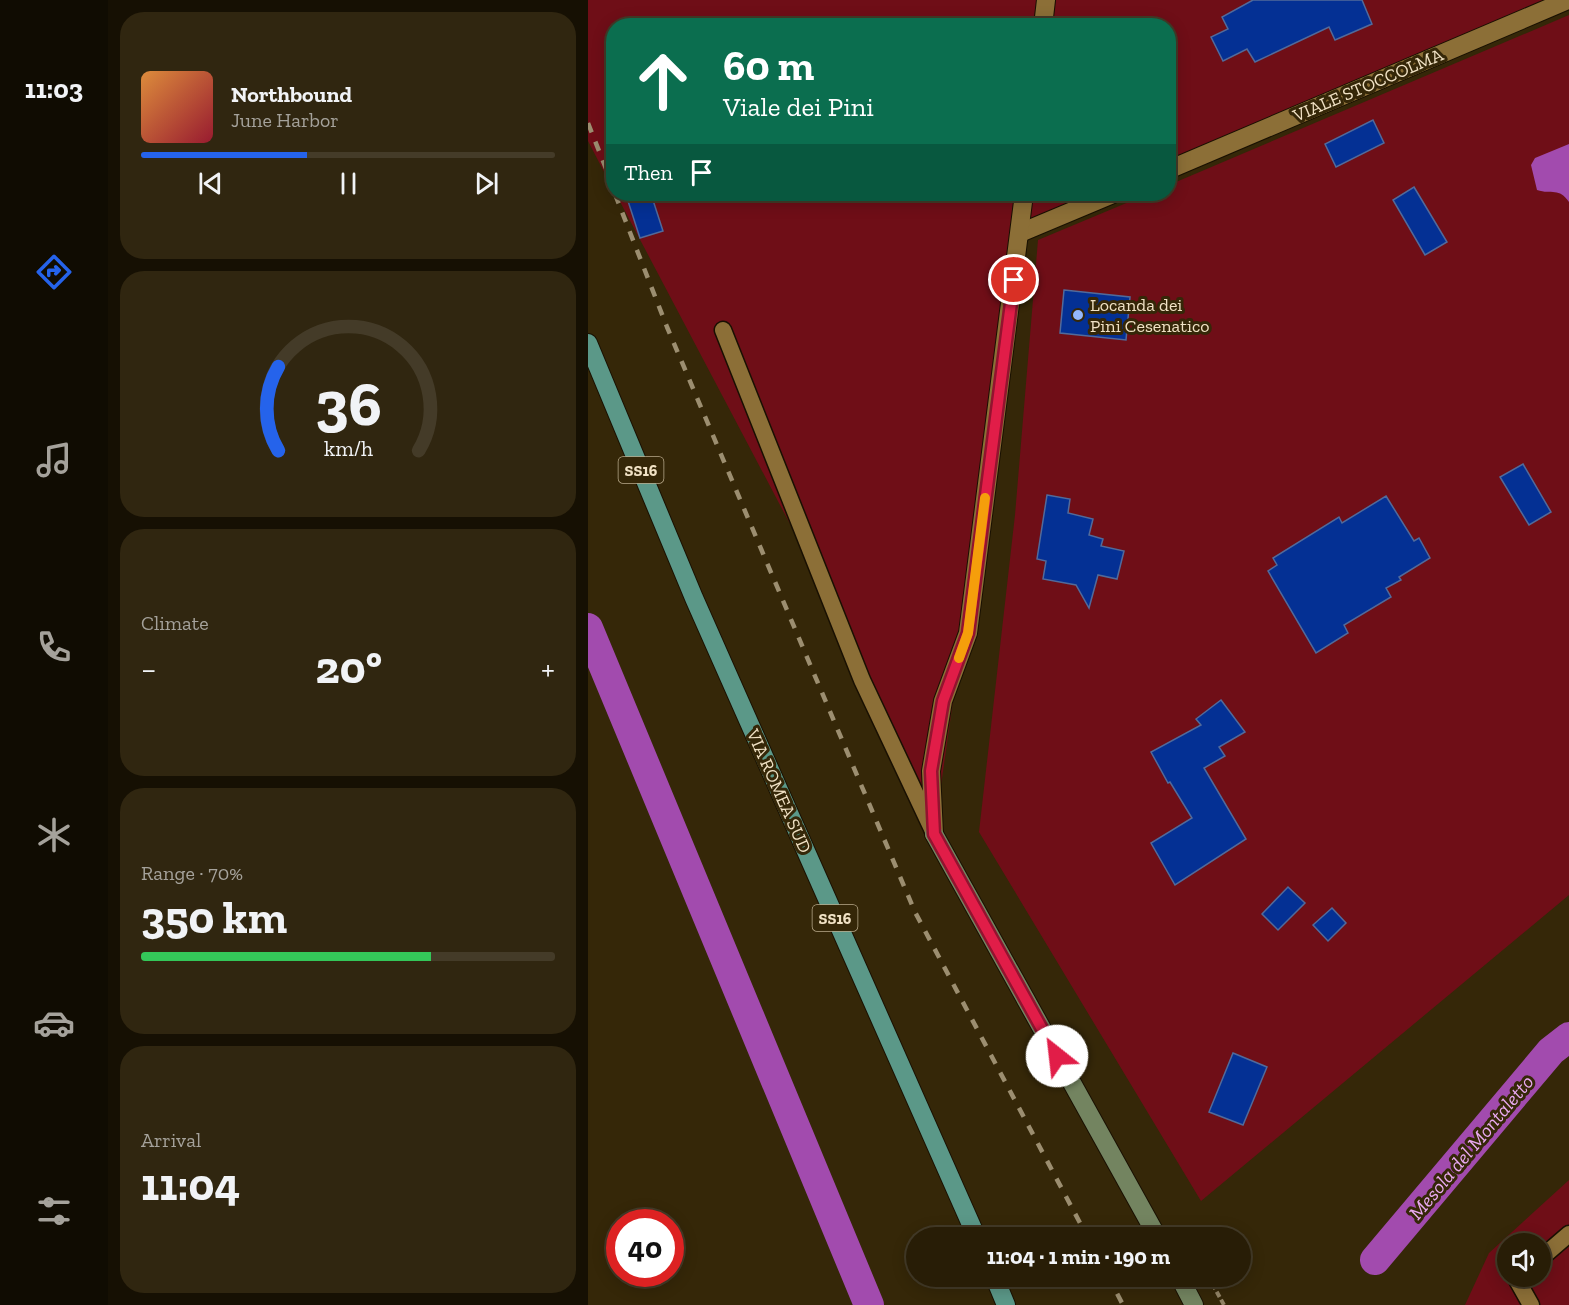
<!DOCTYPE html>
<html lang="en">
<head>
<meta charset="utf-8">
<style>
  :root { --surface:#281d06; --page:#302610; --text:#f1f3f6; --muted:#a5a29b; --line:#443b28; --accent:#2563eb }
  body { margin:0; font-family:"Zilla Slab",serif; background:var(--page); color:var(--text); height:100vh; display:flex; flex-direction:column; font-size:22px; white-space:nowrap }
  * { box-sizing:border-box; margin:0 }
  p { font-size:20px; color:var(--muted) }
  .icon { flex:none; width:33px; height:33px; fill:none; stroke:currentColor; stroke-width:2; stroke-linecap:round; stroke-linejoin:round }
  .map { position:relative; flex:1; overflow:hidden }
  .panel { display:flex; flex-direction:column; gap:12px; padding:12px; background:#161003; width:480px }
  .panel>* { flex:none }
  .top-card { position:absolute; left:18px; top:18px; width:570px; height:183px; border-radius:24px; box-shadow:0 3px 15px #0003,0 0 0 2px var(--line); background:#0b6e4f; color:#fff; overflow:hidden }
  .fabs { position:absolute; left:909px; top:1233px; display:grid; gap:12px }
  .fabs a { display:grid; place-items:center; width:54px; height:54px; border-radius:50%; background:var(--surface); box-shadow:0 3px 15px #0003,0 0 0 2px var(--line); font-size:30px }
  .speed { position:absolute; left:18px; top:1209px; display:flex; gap:12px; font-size:30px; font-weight:700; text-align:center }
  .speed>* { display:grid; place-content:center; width:78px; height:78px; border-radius:50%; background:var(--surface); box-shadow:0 3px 15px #0003,0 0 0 2px var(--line); line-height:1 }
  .speed .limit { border:9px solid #d22; background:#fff; color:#111 }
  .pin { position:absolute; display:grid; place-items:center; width:51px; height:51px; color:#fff; margin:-26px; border:3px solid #fff; border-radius:50%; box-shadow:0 2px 6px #0007 }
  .me { position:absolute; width:66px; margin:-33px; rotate:331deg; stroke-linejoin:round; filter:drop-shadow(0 0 4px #0008) }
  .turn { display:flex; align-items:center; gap:21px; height:126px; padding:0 18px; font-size:27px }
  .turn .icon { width:78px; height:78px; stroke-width:2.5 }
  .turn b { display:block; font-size:42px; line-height:51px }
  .then { display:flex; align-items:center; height:57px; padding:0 18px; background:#0003; gap:12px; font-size:22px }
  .big { font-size:45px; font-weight:800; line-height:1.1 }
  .panel .widget { flex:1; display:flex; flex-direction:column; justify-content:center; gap:9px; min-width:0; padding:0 21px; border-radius:24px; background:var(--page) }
  .panel .dial { align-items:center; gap:0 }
  .dial svg { height:156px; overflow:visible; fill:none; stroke:var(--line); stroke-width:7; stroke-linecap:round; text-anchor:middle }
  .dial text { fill:var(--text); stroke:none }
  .song { display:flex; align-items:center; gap:18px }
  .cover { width:72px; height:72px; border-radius:9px; background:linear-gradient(135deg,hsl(30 70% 55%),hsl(350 70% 35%)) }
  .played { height:6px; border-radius:3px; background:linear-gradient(90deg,var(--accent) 40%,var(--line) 40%) }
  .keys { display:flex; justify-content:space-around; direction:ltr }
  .heat { display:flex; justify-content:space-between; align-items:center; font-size:33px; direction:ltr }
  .charge { height:9px; border-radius:4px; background:linear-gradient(90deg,#34c759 70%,var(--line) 0) }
  .trip { position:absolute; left:318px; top:1227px; width:345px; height:60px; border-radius:30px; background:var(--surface); box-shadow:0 3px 15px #0003,0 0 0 2px var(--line); font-weight:800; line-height:60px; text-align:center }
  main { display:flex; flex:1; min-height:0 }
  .tab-bar { display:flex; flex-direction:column; width:108px; justify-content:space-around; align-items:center; background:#100c02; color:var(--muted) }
  .tab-bar .icon { width:42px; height:42px }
  .tab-bar .selected { color:var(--accent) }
  .tab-bar b { font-size:27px; color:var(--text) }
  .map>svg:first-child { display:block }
  .green { fill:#6f0e17; fill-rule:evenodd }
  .water { fill:#a24bae }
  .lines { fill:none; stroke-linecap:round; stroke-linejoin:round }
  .canal { stroke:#a24bae; stroke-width:30 }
  .building { fill:#043094; stroke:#516a9b; stroke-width:1.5 }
  .lane-casing { stroke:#191002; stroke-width:19 }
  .street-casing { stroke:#191002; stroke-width:20 }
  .secondary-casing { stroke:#191002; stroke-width:20 }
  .primary-casing { stroke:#191002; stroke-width:20 }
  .path { stroke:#938466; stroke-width:4; stroke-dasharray:6 3; stroke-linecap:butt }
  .lane { stroke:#8c6f37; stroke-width:16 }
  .street { stroke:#8c6f37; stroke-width:18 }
  .secondary { stroke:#738460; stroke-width:18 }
  .primary { stroke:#5b9888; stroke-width:18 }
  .rail { stroke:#9c8e70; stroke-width:4.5; stroke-dasharray:10 10; stroke-linecap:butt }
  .route-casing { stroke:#92132f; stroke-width:15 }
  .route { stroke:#e11d48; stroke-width:10 }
  .slow { stroke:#f59e0b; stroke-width:10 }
  .poi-dot { fill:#93b7fd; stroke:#352708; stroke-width:2 }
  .labels { text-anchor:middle; stroke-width:6; stroke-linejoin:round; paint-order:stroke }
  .shield { fill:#352708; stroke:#b9aa8c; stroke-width:1.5 }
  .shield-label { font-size:16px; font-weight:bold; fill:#f1e2c5 }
  .street-label { font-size:18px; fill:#f1e2c5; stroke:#352708 }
  .poi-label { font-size:18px; fill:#f1e2c5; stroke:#352708; text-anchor:start }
  .water-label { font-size:20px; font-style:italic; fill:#eaaaf2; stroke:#352708 }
</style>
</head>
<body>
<main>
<nav class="tab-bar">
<b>11:03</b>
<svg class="icon selected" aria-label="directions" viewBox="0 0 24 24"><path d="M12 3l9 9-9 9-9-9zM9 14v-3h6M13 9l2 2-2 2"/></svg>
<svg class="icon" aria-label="music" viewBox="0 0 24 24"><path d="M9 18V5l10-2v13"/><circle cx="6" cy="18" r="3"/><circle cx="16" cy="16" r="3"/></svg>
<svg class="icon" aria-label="phone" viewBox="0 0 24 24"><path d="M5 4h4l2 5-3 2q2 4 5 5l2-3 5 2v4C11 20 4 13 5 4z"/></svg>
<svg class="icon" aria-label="climate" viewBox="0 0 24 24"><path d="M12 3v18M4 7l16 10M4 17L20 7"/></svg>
<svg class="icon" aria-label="car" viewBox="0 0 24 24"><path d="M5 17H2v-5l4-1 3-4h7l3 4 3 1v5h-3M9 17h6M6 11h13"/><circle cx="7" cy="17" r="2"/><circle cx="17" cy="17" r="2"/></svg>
<svg class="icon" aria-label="filters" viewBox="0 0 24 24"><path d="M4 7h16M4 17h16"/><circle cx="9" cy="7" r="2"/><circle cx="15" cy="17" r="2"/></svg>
</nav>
<section class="panel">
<div class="widget">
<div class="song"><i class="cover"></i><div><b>Northbound</b><p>June Harbor</p></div></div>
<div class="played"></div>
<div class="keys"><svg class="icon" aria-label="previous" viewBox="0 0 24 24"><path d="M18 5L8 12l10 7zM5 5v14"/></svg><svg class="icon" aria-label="pause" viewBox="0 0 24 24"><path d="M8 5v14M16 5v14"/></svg><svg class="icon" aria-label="next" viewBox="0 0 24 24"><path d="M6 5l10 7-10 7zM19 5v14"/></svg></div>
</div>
<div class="widget dial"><svg viewBox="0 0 100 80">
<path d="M14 69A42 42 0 1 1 86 69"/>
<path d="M14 69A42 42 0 0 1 14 26" stroke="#2563eb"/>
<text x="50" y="56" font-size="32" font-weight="700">36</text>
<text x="50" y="72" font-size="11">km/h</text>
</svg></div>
<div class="widget"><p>Climate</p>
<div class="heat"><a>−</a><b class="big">20°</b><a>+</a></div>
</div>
<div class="widget"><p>Range · 70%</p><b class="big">350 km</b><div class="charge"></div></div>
<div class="widget"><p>Arrival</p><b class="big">11:04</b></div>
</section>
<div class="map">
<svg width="981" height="1305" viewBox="0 0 981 1305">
  <rect width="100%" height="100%" fill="#352708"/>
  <g class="green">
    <path d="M 0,0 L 981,0 L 581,172 L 580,26 L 26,26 L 25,189 L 0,141 Z"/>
    <path d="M 981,15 L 981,895 L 613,1201 L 391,832 L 427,515 L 450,240 L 560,194 L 580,194 L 581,185 Z"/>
    <path d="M 28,194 L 528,194 L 432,233 L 346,834 L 240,596 Z"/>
    <path d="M 981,1180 L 981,1305 L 877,1305 L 901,1253 ZM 920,1244 L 952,1244 L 952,1276 L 920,1276 Z"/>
  </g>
  <path class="water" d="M 981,144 L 981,202 C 971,187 964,195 949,190 L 943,165 L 947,158 Z"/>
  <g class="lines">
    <g class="canal">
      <path d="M 0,628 L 281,1305"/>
      <path d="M 787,1260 L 963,1051 L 981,1037"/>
    </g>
  </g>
  <g class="building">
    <path d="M 665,0 L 774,0 L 784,24 L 747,40 L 741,27 L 667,62 L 659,49 L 635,61 L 623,37 L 640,29 L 634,17 Z"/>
    <path d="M 785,120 L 796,143 L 748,167 L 737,144 Z"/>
    <path d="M 826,187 L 859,242 L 837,255 L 805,200 Z"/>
    <path d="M 53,194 L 63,194 L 75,231 L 52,238 L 39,198 Z"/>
    <path d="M 476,290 L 542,297 L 538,340 L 472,333 Z"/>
    <path d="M 935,464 L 963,512 L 941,525 L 912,477 Z"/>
    <path d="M 459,495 L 482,499 L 480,513 L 505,519 L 501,535 L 515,539 L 513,546 L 536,551 L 529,579 L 510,575 L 501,608 L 488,585 L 455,579 L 458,561 L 449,559 Z"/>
    <path d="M 798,496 L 826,541 L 831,538 L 842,558 L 811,577 L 813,580 L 798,588 L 803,597 L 756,625 L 760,633 L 728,653 L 680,571 L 689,565 L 685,558 L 751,517 L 754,523 Z"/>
    <path d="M 633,700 L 657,732 L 631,747 L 637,756 L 616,768 L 658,839 L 587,885 L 563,843 L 604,818 L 582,782 L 580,783 L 563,752 L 613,725 L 608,719 Z"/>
    <path d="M 700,887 L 717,903 L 690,930 L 674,914 Z"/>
    <path d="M 744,908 L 758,923 L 740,941 L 725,925 Z"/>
    <path d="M 645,1053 L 679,1067 L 655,1125 L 621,1112 Z"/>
  </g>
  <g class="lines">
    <g class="lane-casing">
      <g id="lane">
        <path d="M 135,330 L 274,680 L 346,833"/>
        <path d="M 952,1259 L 981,1234"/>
        <path d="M 932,1276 L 929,1280 L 943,1305"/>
      </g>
    </g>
    <g class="street-casing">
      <g id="street">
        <path d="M 455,26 L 458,0"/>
        <path d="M 580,170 L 980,0"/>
        <path d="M 432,233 L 525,194"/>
        <path d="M 346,834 L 343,771 L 355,701 L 380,633 L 436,194"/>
      </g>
    </g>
    <g class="secondary-casing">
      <g id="secondary">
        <path d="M 346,834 L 570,1238"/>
        <path d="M 591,1276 L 606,1305"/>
      </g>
    </g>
    <g class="primary-casing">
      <g id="primary">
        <path d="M 0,343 L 106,598 L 389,1238"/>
        <path d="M 406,1276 L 418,1305"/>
      </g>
    </g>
    <path class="path" d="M 620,1276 L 636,1305"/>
    <use href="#lane" class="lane"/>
    <use href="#street" class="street"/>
    <use href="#secondary" class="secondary"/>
    <use href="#primary" class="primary"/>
    <g class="rail">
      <path d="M 0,123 L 26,189"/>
      <path d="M 27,194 L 79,327 L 327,912 L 500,1238"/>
      <path d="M 520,1276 L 535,1305"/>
    </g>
  </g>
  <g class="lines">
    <g class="route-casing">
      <path id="route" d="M 426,280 L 380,633 L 355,701 L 343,771 L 346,834 L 469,1056"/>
    </g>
    <use href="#route" class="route"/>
    <path class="slow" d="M 371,658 L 380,633 L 397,498"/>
  </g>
  <circle class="poi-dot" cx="490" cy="315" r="6"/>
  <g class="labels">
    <g class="shield">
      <rect x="30.5" y="457" width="45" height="26" rx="4.5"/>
      <rect x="224.5" y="905" width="45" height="26" rx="4.5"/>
    </g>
    <g class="shield-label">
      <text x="53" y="476">SS16</text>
      <text x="247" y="924">SS16</text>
    </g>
    <g class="street-label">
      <text transform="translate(780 85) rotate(-23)" y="6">VIALE STOCCOLMA</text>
      <text transform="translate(191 791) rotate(66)" y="6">VIA ROMEA SUD</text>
    </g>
    <g class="poi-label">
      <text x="502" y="311">Locanda dei<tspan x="502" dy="21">Pini Cesenatico</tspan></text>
    </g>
    <g class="water-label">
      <text transform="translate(883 1147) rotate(-50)" y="7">Mesola del Montaletto</text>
    </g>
  </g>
</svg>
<div class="fabs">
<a><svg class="icon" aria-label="sound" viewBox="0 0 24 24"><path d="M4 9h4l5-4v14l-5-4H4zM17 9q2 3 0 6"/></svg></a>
</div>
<div class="speed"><div class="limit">40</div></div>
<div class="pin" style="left:426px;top:280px;background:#d93025"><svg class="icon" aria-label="arrive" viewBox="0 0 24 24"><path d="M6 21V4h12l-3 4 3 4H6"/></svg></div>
<svg class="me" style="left:469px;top:1056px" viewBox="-20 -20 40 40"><circle r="19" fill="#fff"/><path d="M0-13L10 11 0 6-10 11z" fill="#e11d48"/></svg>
<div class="trip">11:04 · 1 min · 190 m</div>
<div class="top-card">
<div class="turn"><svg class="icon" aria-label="ahead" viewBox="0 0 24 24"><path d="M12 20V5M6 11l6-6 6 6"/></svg><div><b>60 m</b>Viale dei Pini</div></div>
<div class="then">Then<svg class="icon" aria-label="arrive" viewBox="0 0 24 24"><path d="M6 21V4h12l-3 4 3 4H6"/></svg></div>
</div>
</div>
</main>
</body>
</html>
